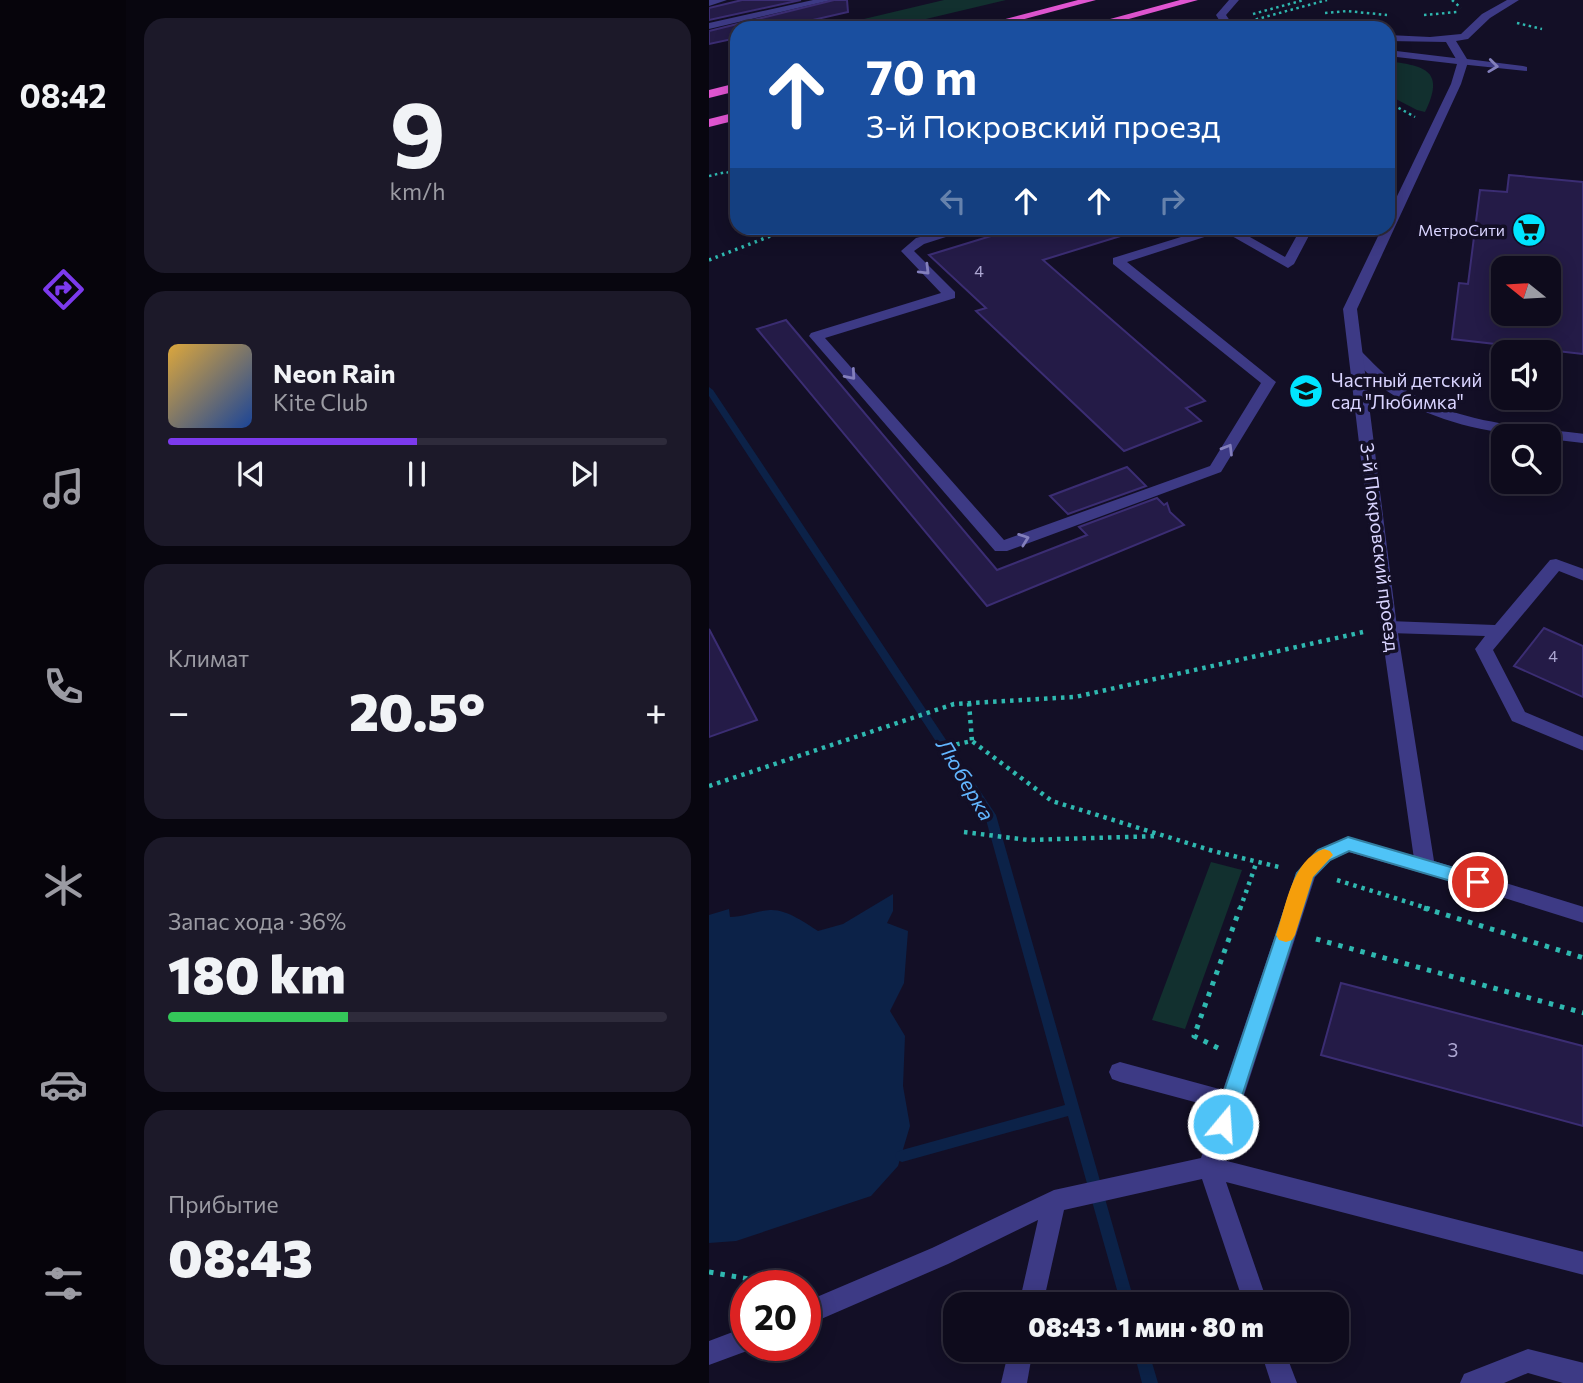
<!DOCTYPE html>
<html lang="ru">
<head>
<meta charset="utf-8">
<style>
  :root { --surface:#0e0b1c; --page:#1c1929; --text:#f1f3f6; --muted:#9b9ba3; --line:#2e2b3b; --accent:#7c3aed }
  body { margin:0; font-family:Commissioner,sans-serif; background:var(--page); color:var(--text); height:100vh; display:flex; flex-direction:column; font-size:26px; white-space:nowrap }
  * { box-sizing:border-box; margin:0 }
  p { font-size:23px; color:var(--muted) }
  .icon { flex:none; width:38px; height:38px; fill:none; stroke:currentColor; stroke-width:2; stroke-linecap:round; stroke-linejoin:round }
  .map { position:relative; flex:1; overflow:hidden }
  .panel { display:flex; flex-direction:column; gap:18px; padding:18px; background:#08060f; width:583px }
  .panel>* { flex:none }
  .hud { position:absolute; left:21px; top:21px; width:665px; height:214px; border-radius:21px; box-shadow:0 4px 18px #0003,0 0 0 2px var(--line); background:#1a4fa0; color:#fff; overflow:hidden }
  .needle { width:46px; rotate:288deg }
  .tools { position:absolute; left:782px; top:256px; display:grid; gap:14px }
  .tools a { display:grid; place-items:center; width:70px; height:70px; border-radius:14px; background:var(--surface); box-shadow:0 4px 18px #0003,0 0 0 2px var(--line); font-size:35px }
  .speed { position:absolute; left:21px; top:1270px; display:flex; gap:14px; font-size:35px; font-weight:700; text-align:center }
  .speed>* { display:grid; place-content:center; width:91px; height:91px; border-radius:50%; background:var(--surface); box-shadow:0 4px 18px #0003,0 0 0 2px var(--line); line-height:1 }
  .speed .limit { border:10px solid #d22; background:#fff; color:#111 }
  .pin { position:absolute; display:grid; place-items:center; width:60px; height:60px; color:#fff; margin:-30px; border:4px solid #fff; border-radius:50%; box-shadow:0 2px 7px #0007 }
  .me { position:absolute; width:77px; margin:-38px; rotate:18deg; stroke-linejoin:round; filter:drop-shadow(0 0 5px #0008) }
  .turn { display:flex; align-items:center; gap:24px; height:147px; padding:0 21px; font-size:32px }
  .turn .icon { width:91px; height:91px; stroke-width:2.5 }
  .turn b { display:block; font-size:49px; line-height:60px }
  .lanes { display:flex; align-items:center; height:66px; padding:0 21px; background:#0003; justify-content:center; gap:35px; direction:ltr }
  .lanes .off { opacity:.35 }
  .big { font-size:52px; font-weight:800; line-height:1.1 }
  .panel .widget { flex:1; display:flex; flex-direction:column; justify-content:center; gap:10px; min-width:0; padding:0 24px; border-radius:21px; background:var(--page) }
  .panel .dial { align-items:center; gap:0 }
  .dial b { font-size:91px; line-height:1 }
  .song { display:flex; align-items:center; gap:21px }
  .cover { width:84px; height:84px; border-radius:10px; background:linear-gradient(135deg,hsl(40 70% 55%),hsl(220 70% 35%)) }
  .played { height:7px; border-radius:4px; background:linear-gradient(90deg,var(--accent) 50%,var(--line) 50%) }
  .keys { display:flex; justify-content:space-around; direction:ltr }
  .heat { display:flex; justify-content:space-between; align-items:center; font-size:38px; direction:ltr }
  .charge { height:10px; border-radius:5px; background:linear-gradient(90deg,#34c759 36%,var(--line) 0) }
  .trip { position:absolute; left:234px; top:1292px; width:406px; height:70px; border-radius:21px; background:var(--surface); box-shadow:0 4px 18px #0003,0 0 0 2px var(--line); font-weight:800; line-height:70px; text-align:center }
  main { display:flex; flex:1; min-height:0 }
  .menu { display:flex; flex-direction:column; width:126px; justify-content:space-around; align-items:center; background:#06040b; color:var(--muted) }
  .menu .icon { width:49px; height:49px }
  .menu .on { color:var(--accent) }
  .menu b { font-size:32px; color:var(--text) }
  .map>svg:first-child { display:block }
  .green { fill:#12302f }
  .water { fill:#0c2248 }
  .lines { fill:none; stroke-linecap:round; stroke-linejoin:round }
  .stream { fill:#0c2248; fill-rule:evenodd }
  .building { fill:#241b47; stroke:#3b2d73; stroke-width:2; fill-rule:evenodd }
  .path-far3 { stroke:#2fb8b0; stroke-width:2.5; stroke-dasharray:2.5 3.5; stroke-linecap:butt }
  .path-far2 { stroke:#2fb8b0; stroke-width:3.5; stroke-dasharray:2.5 4.5; stroke-linecap:butt }
  .path-far1 { stroke:#2fb8b0; stroke-width:4.5; stroke-dasharray:3.5 5; stroke-linecap:butt }
  .path { stroke:#2fb8b0; stroke-width:5; stroke-dasharray:4.5 7; stroke-linecap:butt }
  .service { fill:#3d3a85; fill-rule:evenodd }
  .minor { fill:#3d3a85; fill-rule:evenodd }
  .trunk { fill:#e055d1; fill-rule:evenodd }
  .oneway { stroke:#837fbc }
  .route { fill:#4fc3f7; stroke:#337fa1; stroke-width:2 }
  .slow { fill:#f59e0b }
  .labels { text-anchor:middle; stroke-width:7; stroke-linejoin:round; paint-order:stroke }
  .far-poi-label { font-size:16px; fill:#d9d4ff; stroke:#130f26; text-anchor:end }
  .number-label { font-size:16px; fill:#aca6d1 }
  .poi-label { font-size:19px; fill:#d9d4ff; stroke:#130f26; text-anchor:start }
  .street-label { font-size:19px; fill:#d9d4ff; stroke:#130f26 }
  .near-number-label { font-size:19px; fill:#aca6d1 }
  .water-label { font-size:21px; font-style:italic; fill:#62b6ff; stroke:#130f26 }
</style>
</head>
<body>
<main>
<nav class="menu">
<b>08:42</b>
<svg class="icon on" aria-label="directions" viewBox="0 0 24 24"><path d="M12 3l9 9-9 9-9-9zM9 14v-3h6M13 9l2 2-2 2"/></svg>
<svg class="icon" aria-label="music" viewBox="0 0 24 24"><path d="M9 18V5l10-2v13"/><circle cx="6" cy="18" r="3"/><circle cx="16" cy="16" r="3"/></svg>
<svg class="icon" aria-label="phone" viewBox="0 0 24 24"><path d="M5 4h4l2 5-3 2q2 4 5 5l2-3 5 2v4C11 20 4 13 5 4z"/></svg>
<svg class="icon" aria-label="climate" viewBox="0 0 24 24"><path d="M12 3v18M4 7l16 10M4 17L20 7"/></svg>
<svg class="icon" aria-label="car" viewBox="0 0 24 24"><path d="M5 17H2v-5l4-1 3-4h7l3 4 3 1v5h-3M9 17h6M6 11h13"/><circle cx="7" cy="17" r="2"/><circle cx="17" cy="17" r="2"/></svg>
<svg class="icon" aria-label="filters" viewBox="0 0 24 24"><path d="M4 7h16M4 17h16"/><circle cx="9" cy="7" r="2"/><circle cx="15" cy="17" r="2"/></svg>
</nav>
<section class="panel">
<div class="widget dial"><b>9</b><p>km/h</p></div>
<div class="widget">
<div class="song"><i class="cover"></i><div><b>Neon Rain</b><p>Kite Club</p></div></div>
<div class="played"></div>
<div class="keys"><svg class="icon" aria-label="previous" viewBox="0 0 24 24"><path d="M18 5L8 12l10 7zM5 5v14"/></svg><svg class="icon" aria-label="pause" viewBox="0 0 24 24"><path d="M8 5v14M16 5v14"/></svg><svg class="icon" aria-label="next" viewBox="0 0 24 24"><path d="M6 5l10 7-10 7zM19 5v14"/></svg></div>
</div>
<div class="widget"><p>Климат</p>
<div class="heat"><a>−</a><b class="big">20.5°</b><a>+</a></div>
</div>
<div class="widget"><p>Запас хода · 36%</p><b class="big">180 km</b><div class="charge"></div></div>
<div class="widget"><p>Прибытие</p><b class="big">08:43</b></div>
</section>
<div class="map">
<svg width="875" height="1383" viewBox="0 0 875 1383">
  <rect width="100%" height="100%" fill="#130f26"/>
  <g class="green">
    <path d="M 235,0 L 297,0 L 179,28 L 117,28 Z"/>
    <path d="M 679,61 C 717,66 736,71 716,112 L 708,110 L 679,95 Z"/>
    <path d="M 502,862 L 533,870 L 476,1029 L 443,1020 Z"/>
  </g>
  <path class="water" d="M 184,894 L 184,911 L 178,923 L 199,931 L 195,983 L 181,1011 L 196,1036 L 194,1086 L 201,1126 L 189,1166 L 162,1196 L 27,1241 L 0,1243 L 0,915 L 20,909 L 21,917 C 35,917 47,911 61,910 C 77,909 97,923 109,931 L 134,924 Z"/>
  <g class="lines">
    <g class="stream">
      <path d="M 0,387 L 4,390 L 287,815 L 426,1304 L 412,1304 L 359,1116 L 193,1162 L 188,1160 L 186,1156 L 188,1152 L 193,1150 L 356,1105 L 276,816 L 0,396 Z"/>
      <path d="M 424,1349 L 439,1349 L 449,1383 L 433,1383 Z"/>
    </g>
  </g>
  <g class="building">
    <path d="M 33,0 L 92,0 L 0,20 L 0,8 Z"/>
    <path d="M 125,0 L 138,0 L 139,12 L 69,28 L 28,28 L 28,38 L 0,44 L 0,31 Z"/>
    <path d="M 800,175 L 874,182 L 874,354 L 743,339 L 750,283 L 759,284 L 771,190 L 798,192 ZM 794,268 L 840,268 L 840,313 L 794,313 Z"/>
    <path d="M 308,228 L 417,228 L 418,234 L 334,260 L 496,401 L 477,408 L 492,421 L 415,451 L 267,311 L 277,308 L 220,255 Z"/>
    <path d="M 77,320 L 288,570 L 378,535 L 370,527 L 448,498 L 455,505 L 458,503 L 461,512 L 475,525 L 278,606 L 48,329 Z"/>
    <path d="M 418,467 L 437,486 L 359,514 L 341,496 Z"/>
    <path d="M 835,628 L 874,646 L 874,697 L 805,666 Z"/>
    <path d="M 0,629 L 48,720 L 0,737 Z"/>
    <path d="M 632,983 L 874,1046 L 874,1126 L 612,1055 Z"/>
  </g>
  <g class="lines">
    <g class="path-far3">
      <path d="M 743,0 L 752,8"/>
      <path d="M 616,13 L 638,11 L 678,15"/>
      <path d="M 544,14 L 595,0"/>
      <path d="M 715,15 L 748,12"/>
      <path d="M 541,21 L 618,0"/>
      <path d="M 808,23 L 833,29"/>
      <path d="M 679,102 L 706,117"/>
      <path d="M 0,176 L 17,172 L 28,175"/>
      <path d="M 59,236 L 80,228"/>
    </g>
    <path class="path-far2" d="M 0,260 L 64,235"/>
    <g class="path-far1">
      <path d="M 260,703 L 263,741"/>
      <path d="M 232,752 L 245,745 L 263,741 L 343,801 L 504,851 L 570,867"/>
      <path d="M 0,786 L 245,704 L 366,697 L 654,632"/>
      <path d="M 255,832 L 319,840 L 450,836"/>
      <path d="M 628,880 L 721,909"/>
      <path d="M 531,909 L 548,861"/>
    </g>
    <g class="path">
      <path d="M 715,908 L 875,958"/>
      <path d="M 607,939 L 875,1013"/>
      <path d="M 509,1048 L 485,1036 L 531,908"/>
      <path d="M 0,1272 L 81,1286"/>
    </g>
    <g class="service">
      <path d="M 0,0 L 18,0 L 0,6 Z"/>
      <path d="M 104,0 L 122,0 L 0,29 L 0,23 Z"/>
      <path d="M 798,0 L 810,0 L 781,18 L 759,39 L 747,41 L 758,59 L 814,66 L 818,67 L 818,71 L 750,64 L 737,42 L 679,41 L 679,35 L 721,37 L 752,34 L 773,14 Z"/>
      <path d="M 247,228 L 265,228 L 215,244 L 205,251 L 246,292 L 246,298 L 116,338 L 295,540 L 501,466 L 552,383 L 404,264 L 404,258 L 501,228 L 525,228 L 576,257 L 592,228 L 604,228 L 585,264 L 579,268 L 514,231 L 418,262 L 567,382 L 512,472 L 298,551 L 286,551 L 100,336 L 102,333 L 232,293 L 192,251 L 207,238 Z"/>
      <path d="M 647,350 L 652,351 C 663,362 675,375 688,384 C 741,423 812,426 875,434 L 875,443 L 840,439 L 840,436 C 786,436 723,422 678,391 C 665,381 654,368 642,357 L 642,351 Z"/>
      <path d="M 847,559 L 875,569 L 875,581 L 850,571 L 784,650 L 816,712 L 875,737 L 875,751 L 803,721 L 766,649 L 776,636 L 680,633 L 672,627 L 680,621 L 786,625 L 841,560 Z"/>
      <path d="M 639,837 L 723,861 L 726,866 L 723,871 L 716,874 L 640,852 L 622,860 L 606,877 L 514,1160 L 875,1252 L 875,1275 L 517,1182 L 559,1304 L 535,1304 L 493,1179 L 355,1210 L 334,1304 L 310,1304 L 329,1220 L 239,1264 L 96,1326 L 96,1302 L 223,1248 L 345,1190 L 492,1158 L 508,1108 L 411,1082 L 403,1079 L 400,1072 L 403,1065 L 411,1062 L 514,1090 L 587,873 L 608,850 Z"/>
      <path d="M 37,1327 L 37,1346 L 46,1348 L 0,1365 L 0,1341 Z"/>
      <path d="M 300,1349 L 324,1349 L 318,1383 L 292,1383 Z"/>
      <path d="M 551,1349 L 575,1349 L 588,1383 L 562,1383 Z"/>
      <path d="M 819,1349 L 875,1363 L 875,1383 L 854,1383 L 819,1373 L 795,1383 L 751,1383 L 755,1374 Z"/>
    </g>
    <g class="minor">
      <path d="M 520,0 L 530,0 L 517,15 L 526,28 L 515,28 L 507,15 Z"/>
      <path d="M 415,21 L 468,24 L 486,28 L 370,28 L 375,25 Z"/>
      <path d="M 679,50 L 754,59 L 759,62 L 752,84 L 648,309 L 688,627 L 725,861 L 875,907 L 875,923 L 709,871 L 706,866 L 672,627 L 634,309 L 673,228 L 679,228 L 679,215 L 742,84 L 748,64 L 679,56 Z"/>
    </g>
    <g class="trunk">
      <path d="M 369,0 L 387,0 L 282,28 L 262,28 Z"/>
      <path d="M 471,0 L 489,0 L 387,28 L 368,28 Z"/>
      <path d="M 28,83 L 28,91 L 0,98 L 0,90 Z"/>
      <path d="M 28,112 L 28,120 L 0,127 L 0,119 Z"/>
    </g>
  </g>
  <defs><path id="oneway-chevron" d="M-2-3.5L2.5 0L-2 3.5" fill="none" stroke-width="1.6" stroke-linecap="round" stroke-linejoin="round" transform="scale(1.75)"/></defs>
  <g class="oneway">
    <use href="#oneway-chevron" transform="translate(784 66) rotate(7)"/>
    <use href="#oneway-chevron" transform="translate(216 270) rotate(45)"/>
    <use href="#oneway-chevron" transform="translate(142 375) rotate(49)"/>
    <use href="#oneway-chevron" transform="translate(519 449) rotate(-59)"/>
    <use href="#oneway-chevron" transform="translate(315 539) rotate(-20)"/>
  </g>
  <path class="route" d="M 639,837 L 769,875 L 775,877 L 778,882 L 775,887 L 769,889 L 640,851 L 621,860 L 604,877 L 524,1124 L 521,1130 L 514,1133 L 507,1130 L 504,1124 L 588,873 L 609,850 Z"/>
  <path class="slow" d="M 615,849 L 621,851 L 624,855 L 604,877 L 586,935 L 583,940 L 577,942 L 570,940 L 567,935 C 577,907 583,859 615,849 Z"/>
  <defs>
    <g id="supermarket-disc" transform="scale(1.75)"><circle r="9.5" fill="#00e5ff" stroke="#130f26"/><path d="M-6-5.5h2.5l.6 2H6L4.5 2H-2.5L-4.4-4H-6ZM-1.5 3.2a1.3 1.3 0 1 0 .1 0ZM3 3.2a1.3 1.3 0 1 0 .1 0Z" fill="#111"/></g>
    <g id="school-disc" transform="scale(1.75)"><circle r="9.5" fill="#00e5ff" stroke="#130f26"/><path d="M0-5L7-2L0 1L-7-2ZM-4 1L0 2.5L4 1V4Q0 6-4 4Z" fill="#111"/></g>
  </defs>
  <g fill-rule="evenodd">
    <use href="#supermarket-disc" x="820" y="230"/>
    <use href="#school-disc" x="597" y="391"/>
  </g>
  <g class="labels">
    <g class="far-poi-label">
      <text x="796" y="236">МетроСити</text>
    </g>
    <g class="number-label">
      <text x="270" y="277">4</text>
      <text x="844" y="662">4</text>
    </g>
    <g class="poi-label">
      <text x="622" y="387">Частный детский<tspan x="622" dy="22">сад "Любимка"</tspan></text>
    </g>
    <g class="street-label">
      <text transform="translate(671 547) rotate(83)" y="7">3-й Покровский проезд</text>
    </g>
    <g class="near-number-label">
      <text x="744" y="1057">3</text>
    </g>
    <g class="water-label">
      <text transform="translate(256 780) rotate(59)" y="7">Люберка</text>
    </g>
  </g>
</svg>
<div class="tools">
<a><svg class="needle" viewBox="-14 -14 28 28"><path d="M0-13l5 13h-10z" fill="#e53935"/><path d="M0 13l5-13h-10z" fill="#9b9ba3"/></svg></a>
<a><svg class="icon" aria-label="sound" viewBox="0 0 24 24"><path d="M4 9h4l5-4v14l-5-4H4zM17 9q2 3 0 6"/></svg></a>
<a><svg class="icon" aria-label="search" viewBox="0 0 24 24"><circle cx="10" cy="10" r="6"/><path d="M15 15l6 6"/></svg></a>
</div>
<div class="speed"><div class="limit">20</div></div>
<div class="pin" style="left:769px;top:882px;background:#d93025"><svg class="icon" aria-label="arrive" viewBox="0 0 24 24"><path d="M6 21V4h12l-3 4 3 4H6"/></svg></div>
<svg class="me" style="left:514px;top:1124px" viewBox="-20 -20 40 40"><circle r="17" fill="#4fc3f7" stroke="#fff" stroke-width="3"/><path d="M0-11L8 9 0 5-8 9z" fill="#fff"/></svg>
<div class="trip">08:43 · 1 мин · 80 m</div>
<div class="hud">
<div class="turn"><svg class="icon" aria-label="ahead" viewBox="0 0 24 24"><path d="M12 20V5M6 11l6-6 6 6"/></svg><div><b>70 m</b>3-й Покровский проезд</div></div>
<div class="lanes"><svg class="icon off" aria-label="left" viewBox="0 0 24 24"><path d="M17 20v-9H6M10 6l-5 5 5 5"/></svg><svg class="icon" aria-label="ahead" viewBox="0 0 24 24"><path d="M12 20V5M6 11l6-6 6 6"/></svg><svg class="icon" aria-label="ahead" viewBox="0 0 24 24"><path d="M12 20V5M6 11l6-6 6 6"/></svg><svg class="icon off" aria-label="right" viewBox="0 0 24 24"><path d="M7 20v-9h11M14 6l5 5-5 5"/></svg></div>
</div>
</div>
</main>
</body>
</html>
